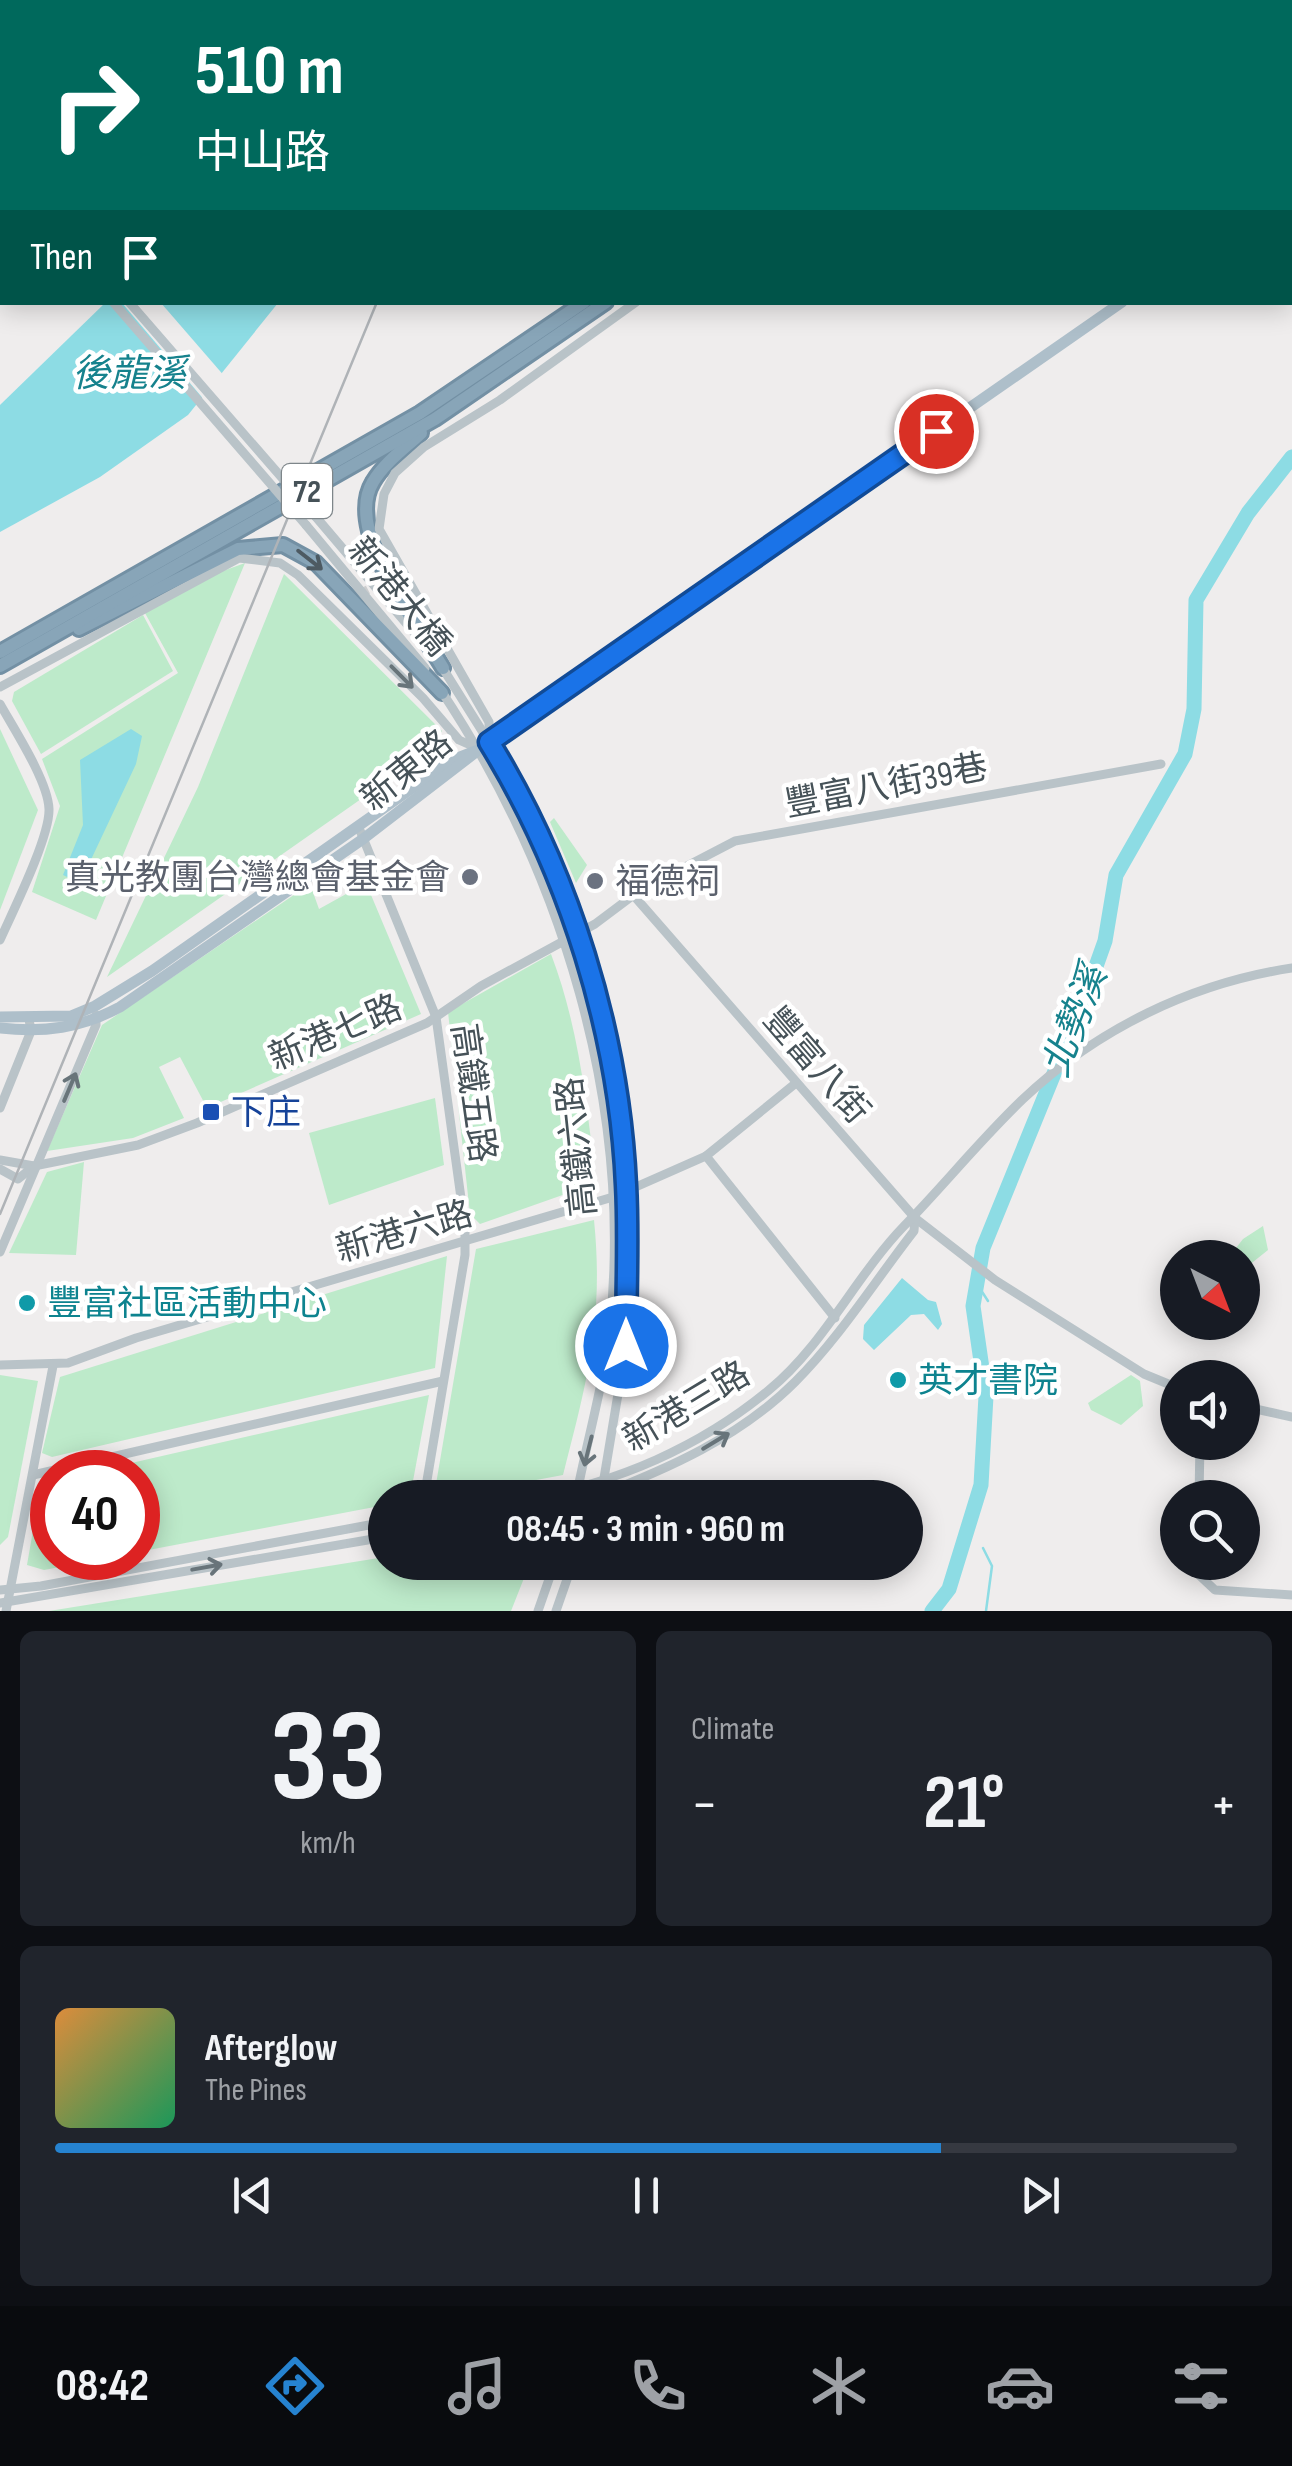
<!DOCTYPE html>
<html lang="en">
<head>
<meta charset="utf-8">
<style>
  :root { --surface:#171b24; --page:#20242c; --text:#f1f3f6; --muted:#9ea1a6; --line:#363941; --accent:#2683d0 }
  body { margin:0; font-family:"Sofia Sans Condensed","Noto Sans TC",sans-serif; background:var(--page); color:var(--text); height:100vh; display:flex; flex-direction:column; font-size:38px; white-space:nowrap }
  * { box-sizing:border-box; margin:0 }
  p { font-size:32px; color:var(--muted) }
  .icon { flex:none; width:55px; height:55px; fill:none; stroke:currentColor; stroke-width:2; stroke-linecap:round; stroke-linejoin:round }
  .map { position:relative; height:1611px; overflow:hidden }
  .panel { display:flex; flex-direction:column; gap:20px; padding:20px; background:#0d0f14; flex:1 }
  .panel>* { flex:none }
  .guide { position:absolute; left:0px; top:0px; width:1292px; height:305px; box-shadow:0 5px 25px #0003; background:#00695c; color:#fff; overflow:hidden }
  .needle { width:65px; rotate:138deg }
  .fabs { position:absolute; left:1160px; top:1240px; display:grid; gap:20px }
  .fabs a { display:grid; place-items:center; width:100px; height:100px; border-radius:50%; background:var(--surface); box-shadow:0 5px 25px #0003; font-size:50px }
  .speed { position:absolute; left:30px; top:1450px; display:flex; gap:20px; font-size:50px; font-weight:700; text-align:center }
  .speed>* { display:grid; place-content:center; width:130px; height:130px; border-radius:50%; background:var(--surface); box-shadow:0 5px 25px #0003; line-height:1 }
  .speed .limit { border:15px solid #d22; background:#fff; color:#111 }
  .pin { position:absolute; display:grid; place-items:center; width:85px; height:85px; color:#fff; margin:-42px; border:5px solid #fff; border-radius:50%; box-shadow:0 2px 10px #0007 }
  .me { position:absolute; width:110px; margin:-55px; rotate:0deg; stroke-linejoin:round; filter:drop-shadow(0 0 8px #0008) }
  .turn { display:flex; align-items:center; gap:35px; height:210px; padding:0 30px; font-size:45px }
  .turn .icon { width:130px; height:130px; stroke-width:2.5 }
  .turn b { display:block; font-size:70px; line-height:85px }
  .then { display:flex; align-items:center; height:95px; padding:0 30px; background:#0003; gap:20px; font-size:38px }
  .big { font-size:75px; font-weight:700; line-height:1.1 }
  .panel .widget { flex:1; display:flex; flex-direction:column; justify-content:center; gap:15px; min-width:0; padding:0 35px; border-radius:15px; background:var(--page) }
  .panel .dial { align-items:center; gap:0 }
  .dial b { font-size:130px; line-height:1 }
  .song { display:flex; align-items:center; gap:30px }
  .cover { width:120px; height:120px; border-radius:15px; background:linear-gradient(135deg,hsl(30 70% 55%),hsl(150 70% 35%)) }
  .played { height:10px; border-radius:5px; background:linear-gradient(90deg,var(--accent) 75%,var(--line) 75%) }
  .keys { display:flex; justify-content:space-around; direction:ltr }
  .heat { display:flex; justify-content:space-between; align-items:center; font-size:55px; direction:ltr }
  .panel .tiles { flex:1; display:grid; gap:20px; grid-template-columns:1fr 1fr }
  .widget:last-child { grid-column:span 2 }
  .trip { position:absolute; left:368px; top:1480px; width:555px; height:100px; border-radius:50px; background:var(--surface); box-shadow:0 5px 25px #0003; font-weight:700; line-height:100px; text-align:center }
  .tab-bar { display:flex; height:160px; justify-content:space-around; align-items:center; background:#090b0e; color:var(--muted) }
  .tab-bar .icon { width:70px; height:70px }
  .tab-bar .current { color:var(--accent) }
  .tab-bar b { font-size:45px; color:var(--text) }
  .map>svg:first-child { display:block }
  .green { fill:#bdeaca }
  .water { fill:#8ddce4 }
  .pier { fill:#efeded }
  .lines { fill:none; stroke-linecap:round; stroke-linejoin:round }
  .stream { stroke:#8ddce4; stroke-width:2.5 }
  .river { stroke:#8ddce4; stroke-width:15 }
  .minor-tunnel { stroke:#cdcecf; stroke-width:9; stroke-dasharray:9 4.5; stroke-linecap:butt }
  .highway-casing { stroke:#7390a4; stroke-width:18 }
  .minor { stroke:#b9c3c8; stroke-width:9 }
  .major { stroke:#aebfca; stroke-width:11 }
  .highway { stroke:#88a5b8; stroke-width:12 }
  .rail { stroke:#afb3b7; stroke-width:2.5 }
  .minor-bridge { stroke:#b9c3c8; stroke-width:9 }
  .oneway { stroke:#4d5a62 }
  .oneway2 { stroke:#68747a }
  .route-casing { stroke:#114b97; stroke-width:25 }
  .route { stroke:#1a73e8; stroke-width:18 }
  .worship-dot { fill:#6b7280; stroke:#fff; stroke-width:4 }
  .transit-dot { fill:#1a4fb4; stroke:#fff; stroke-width:4 }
  .culture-dot { fill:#0f9aa8; stroke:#fff; stroke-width:4 }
  .labels { text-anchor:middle; stroke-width:9; stroke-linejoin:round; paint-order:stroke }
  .shield { fill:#fff; stroke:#7e868a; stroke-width:2.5 }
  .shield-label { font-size:32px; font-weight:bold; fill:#465258 }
  .street-label { font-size:35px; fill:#465258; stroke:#fff }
  .worship-label { font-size:35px; fill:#5b616d; stroke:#fff; text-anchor:end }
  .transit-label { font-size:35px; fill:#164399; stroke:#fff; text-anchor:start }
  .culture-label { font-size:35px; fill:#0d838f; stroke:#fff; text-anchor:start }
  .water-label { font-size:38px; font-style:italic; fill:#16828d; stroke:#fff }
</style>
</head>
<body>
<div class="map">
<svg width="1292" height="1611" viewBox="0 0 1292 1611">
  <rect width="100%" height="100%" fill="#efeded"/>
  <g class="green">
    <path d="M 245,563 L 96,920 L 32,892 L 60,806 L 42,759 L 178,673 L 145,613 L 212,575 Z"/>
    <path d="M 284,574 L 442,731 L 431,750 L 107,977 L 198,787 Z"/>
    <path d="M 143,615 L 173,671 L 41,754 L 12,701 L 14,692 Z"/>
    <path d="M 0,729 L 38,810 L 0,910 Z"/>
    <path d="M 554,818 L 587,865 L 576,883 L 550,822 Z"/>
    <path d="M 366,883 L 421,1014 L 207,1108 L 180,1057 L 159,1067 L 184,1118 L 133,1138 L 47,1151 L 102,1025 L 310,884 L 319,909 Z"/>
    <path d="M 551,954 C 578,1025 586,1098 595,1173 L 591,1185 L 480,1224 L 470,1214 L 448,1012 Z"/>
    <path d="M 435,1098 L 444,1165 L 329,1205 L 309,1133 Z"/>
    <path d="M 84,1162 L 76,1255 L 9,1253 L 47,1172 Z"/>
    <path d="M 594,1220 C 604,1319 587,1382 563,1475 L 444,1497 L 435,1490 L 476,1249 Z"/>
    <path d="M 1263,1226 L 1268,1250 L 1243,1270 L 1242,1258 L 1229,1257 L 1243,1239 Z"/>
    <path d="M 447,1256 L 435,1368 L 52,1457 L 42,1453 L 60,1377 Z"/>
    <path d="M 0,1375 L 38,1381 L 8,1537 L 0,1545 Z"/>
    <path d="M 1131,1375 L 1140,1381 L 1143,1406 L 1121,1425 L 1091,1410 L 1088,1403 Z"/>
    <path d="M 429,1395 L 410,1497 L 385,1498 L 385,1505 L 138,1552 L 138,1472 L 92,1472 Z"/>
    <path d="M 52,1482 L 52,1558 L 108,1558 L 44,1570 L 27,1565 L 41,1484 Z"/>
    <path d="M 385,1557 L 385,1562 L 530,1563 L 511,1611 L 49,1611 Z"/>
  </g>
  <g class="water">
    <path d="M 105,303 L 278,303 L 188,415 L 100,477 L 0,532 L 0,405 Z"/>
    <path d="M 131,729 L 142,736 L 136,764 L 80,883 L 63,875 L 83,825 L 80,760 Z"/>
    <path d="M 902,1278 L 928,1300 L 936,1302 L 942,1324 L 938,1330 L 924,1314 L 911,1315 L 874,1350 L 863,1339 L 864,1325 Z"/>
  </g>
  <path class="pier" d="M 122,303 L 161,303 L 226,378 L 206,402 Z"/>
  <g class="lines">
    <g class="stream">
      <path d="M 977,1284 L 988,1301"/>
      <path d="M 983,1548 L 992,1566 L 986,1611"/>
    </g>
    <g class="river">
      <path d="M 0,26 L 2,25"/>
      <path d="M 932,1611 L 949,1589 L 981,1485 L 986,1396 L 973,1306 L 983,1248 L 1084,1000 L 1105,941 L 1116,875 L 1185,754 L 1194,709 L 1196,600 L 1248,513 L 1292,457"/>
    </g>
    <path class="minor-tunnel" d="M 348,600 L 398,574"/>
    <g class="highway-casing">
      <g id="highway">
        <path d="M 1060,2 L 1067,0"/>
        <path d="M 1097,2 L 1104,0"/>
        <path d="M 421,433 C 405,448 384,463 373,482 C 343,531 418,625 443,668"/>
        <path d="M 79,629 L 238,549 L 283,545 L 316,563 L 442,693"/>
        <path d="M 0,652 L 420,413 L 584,302"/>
        <path d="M 0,666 L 435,419 L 606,302"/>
      </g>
    </g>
    <g class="minor">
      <path d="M 94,2 L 98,0"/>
      <path d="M 111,2 L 115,0"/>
      <path d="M 1151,2 L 1158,0"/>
      <path d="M 0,59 L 2,57"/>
      <path d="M 0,69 L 2,67"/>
      <path d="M 0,166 L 2,168"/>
      <path d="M 0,180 L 2,182"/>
      <path d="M 316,517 L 417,636"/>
      <path d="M 306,525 L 425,668"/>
      <path d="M 442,667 L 499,758 L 539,836 L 579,933 L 609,1053 L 627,1190 L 626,1346 L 604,1478 L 596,1498"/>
      <path d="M 0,687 L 239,558 L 280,563 L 298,575 L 423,698 L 459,740 L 477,748"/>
      <path d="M 440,689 C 562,872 633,1104 610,1326 C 604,1384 587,1440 576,1498"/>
      <path d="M 0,704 C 14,729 48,781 49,809 C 50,837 12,913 0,940"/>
      <path d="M 489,739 L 489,722 L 379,529 L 384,494 L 395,473 L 424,447 L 500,400 L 636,302"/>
      <path d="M 359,828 L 436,1017 L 465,1227 L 465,1255 L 424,1498"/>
      <path d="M 635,897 L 915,1218 L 995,1280 L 1144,1374 L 1178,1388"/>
      <path d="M 0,1108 L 31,1031 L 29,1019"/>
      <path d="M 706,1156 L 835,1318"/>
      <path d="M 0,1160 L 34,1166"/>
      <path d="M 0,1169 L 18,1179 L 34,1166 L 138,1145 L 197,1123 L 427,1023 L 481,986 L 595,924 L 639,891 L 735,841 L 1161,764"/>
      <path d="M 0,1252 L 96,1025 L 96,1015"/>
      <path d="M 0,1365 L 68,1363 L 136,1338 L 613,1197 L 706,1156 L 796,1083"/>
      <path d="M 1242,1406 L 1292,1417"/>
      <path d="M 33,1475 L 443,1381"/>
      <path d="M 595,1497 C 667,1469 739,1438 795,1382 C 840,1337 875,1281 914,1231 L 915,1218"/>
      <path d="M 530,1498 C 617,1483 700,1447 769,1390 C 824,1345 855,1277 904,1226 C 944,1185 981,1139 1023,1099 C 1097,1029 1192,983 1292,968"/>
      <path d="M 1199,1498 L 1200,1442"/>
      <path d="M 1199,1562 L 1199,1575 L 1215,1590 L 1292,1595"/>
      <path d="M 0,1590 L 41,1586 L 385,1522"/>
      <path d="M 0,1603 L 385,1537"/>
      <path d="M 6,1611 L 53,1366"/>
      <path d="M 538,1611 L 555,1562"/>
      <path d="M 556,1611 L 573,1562"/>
    </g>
    <g class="major">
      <path d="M 1290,184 L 1292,183"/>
      <path d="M 0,1017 L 71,1016 L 95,1006 L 152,971 L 452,760 L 475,751"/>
      <path d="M 0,1028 C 44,1033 81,1028 120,1007 L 363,839 L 489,742 L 1122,302"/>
    </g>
    <use href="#highway" class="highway"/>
    <g class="rail">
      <path d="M 502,2 L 503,0"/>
      <path d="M 0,1214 L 377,302"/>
    </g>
    <g class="minor-bridge">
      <path d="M 113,302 L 306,525"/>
      <path d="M 129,302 L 316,517"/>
    </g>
  </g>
  <defs><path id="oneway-shaft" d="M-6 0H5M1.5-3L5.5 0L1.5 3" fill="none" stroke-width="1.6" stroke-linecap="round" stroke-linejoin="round" transform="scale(2.5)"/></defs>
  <use class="oneway" href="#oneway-shaft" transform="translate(310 560) rotate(38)"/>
  <g class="oneway2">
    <use href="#oneway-shaft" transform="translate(402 677) rotate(45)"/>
    <use href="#oneway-shaft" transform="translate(70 1087) rotate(-67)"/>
    <use href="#oneway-shaft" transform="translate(716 1441) rotate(-31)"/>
    <use href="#oneway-shaft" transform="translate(588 1451) rotate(104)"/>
    <use href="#oneway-shaft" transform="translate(207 1567) rotate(-10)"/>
  </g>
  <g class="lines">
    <g class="route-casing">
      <path id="route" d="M 626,1346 C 626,1292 629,1238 626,1185 C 619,1032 569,872 489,742 L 936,431"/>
    </g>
    <use href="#route" class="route"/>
  </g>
  <g class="worship-dot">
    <circle cx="470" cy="877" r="10"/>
    <circle cx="595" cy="881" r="10"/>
  </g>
  <rect class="transit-dot" x="201" y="1102" width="20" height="20" rx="5"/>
  <g class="culture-dot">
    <circle cx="27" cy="1303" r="10"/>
    <circle cx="898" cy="1380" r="10"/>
  </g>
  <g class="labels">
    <rect class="shield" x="282" y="464" width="50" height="54" rx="8"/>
    <g class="shield-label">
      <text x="307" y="502">72</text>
    </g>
    <g class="street-label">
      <text transform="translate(400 596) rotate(51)" y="12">新港大橋</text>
      <text transform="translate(406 770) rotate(-39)" y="12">新東路</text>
      <text transform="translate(886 785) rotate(-11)" y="12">豐富八街39巷</text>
      <text transform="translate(335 1032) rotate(-23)" y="12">新港七路</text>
      <text transform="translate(817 1065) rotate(49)" y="12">豐富八街</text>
      <text transform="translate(474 1093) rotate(82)" y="12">高鐵五路</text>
      <text transform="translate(576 1147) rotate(-96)" y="12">高鐵六路</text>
      <text transform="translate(404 1231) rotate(-16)" y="12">新港六路</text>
      <text transform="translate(686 1406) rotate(-31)" y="12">新港三路</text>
    </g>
    <g class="worship-label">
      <text x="450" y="889">真光教團台灣總會基金會</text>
      <text x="615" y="893" text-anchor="start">福德祠</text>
    </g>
    <g class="transit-label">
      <text x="231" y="1124">下庄</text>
    </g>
    <g class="culture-label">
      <text x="47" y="1315">豐富社區活動中心</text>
      <text x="918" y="1392">英才書院</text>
    </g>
    <g class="water-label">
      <text x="129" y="386">後龍溪</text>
      <text transform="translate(1074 1021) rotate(-69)" y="13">北勢溪</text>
    </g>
  </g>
</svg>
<div class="fabs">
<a><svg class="needle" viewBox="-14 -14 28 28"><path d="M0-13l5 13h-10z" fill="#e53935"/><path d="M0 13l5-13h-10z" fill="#9ea1a6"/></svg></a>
<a><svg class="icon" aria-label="sound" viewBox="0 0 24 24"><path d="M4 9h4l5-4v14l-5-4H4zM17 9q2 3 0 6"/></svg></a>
<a><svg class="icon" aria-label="search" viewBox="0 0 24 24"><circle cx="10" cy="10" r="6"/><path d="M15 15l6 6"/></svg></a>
</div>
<div class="speed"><div class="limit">40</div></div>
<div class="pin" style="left:936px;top:431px;background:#d93025"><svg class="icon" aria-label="arrive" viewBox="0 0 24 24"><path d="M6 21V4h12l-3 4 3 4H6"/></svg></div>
<svg class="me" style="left:626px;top:1346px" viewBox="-20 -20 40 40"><circle r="17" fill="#1a73e8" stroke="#fff" stroke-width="3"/><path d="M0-11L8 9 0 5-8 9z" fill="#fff"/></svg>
<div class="trip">08:45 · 3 min · 960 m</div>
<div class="guide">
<div class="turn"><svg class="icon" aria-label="right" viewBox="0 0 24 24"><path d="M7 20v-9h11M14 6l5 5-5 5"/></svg><div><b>510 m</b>中山路</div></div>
<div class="then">Then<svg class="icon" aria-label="arrive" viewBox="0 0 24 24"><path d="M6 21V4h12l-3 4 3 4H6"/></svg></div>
</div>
</div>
<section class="panel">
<div class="tiles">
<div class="widget dial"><b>33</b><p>km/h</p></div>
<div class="widget"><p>Climate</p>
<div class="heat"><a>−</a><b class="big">21°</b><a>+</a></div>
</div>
<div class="widget">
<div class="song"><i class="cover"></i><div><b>Afterglow</b><p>The Pines</p></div></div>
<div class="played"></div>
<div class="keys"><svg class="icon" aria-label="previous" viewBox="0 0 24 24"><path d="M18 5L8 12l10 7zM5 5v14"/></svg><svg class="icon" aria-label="pause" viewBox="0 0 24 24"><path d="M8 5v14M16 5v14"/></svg><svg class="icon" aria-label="next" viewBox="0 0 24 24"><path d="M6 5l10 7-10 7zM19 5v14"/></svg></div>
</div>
</div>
</section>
<nav class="tab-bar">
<b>08:42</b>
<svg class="icon current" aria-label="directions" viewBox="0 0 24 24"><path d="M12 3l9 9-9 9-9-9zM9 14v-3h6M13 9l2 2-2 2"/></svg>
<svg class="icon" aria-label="music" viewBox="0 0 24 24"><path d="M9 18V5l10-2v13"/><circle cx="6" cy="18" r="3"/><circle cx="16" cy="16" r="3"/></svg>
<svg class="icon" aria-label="phone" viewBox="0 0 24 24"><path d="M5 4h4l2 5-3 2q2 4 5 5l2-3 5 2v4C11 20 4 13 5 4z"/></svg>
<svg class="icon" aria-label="climate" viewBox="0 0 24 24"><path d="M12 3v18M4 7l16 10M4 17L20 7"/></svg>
<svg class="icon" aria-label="car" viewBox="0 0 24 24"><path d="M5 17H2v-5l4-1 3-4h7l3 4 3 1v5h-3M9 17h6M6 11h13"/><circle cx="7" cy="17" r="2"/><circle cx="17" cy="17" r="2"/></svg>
<svg class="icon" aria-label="filters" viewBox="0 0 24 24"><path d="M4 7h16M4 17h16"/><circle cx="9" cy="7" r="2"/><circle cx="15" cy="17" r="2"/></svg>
</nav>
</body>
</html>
